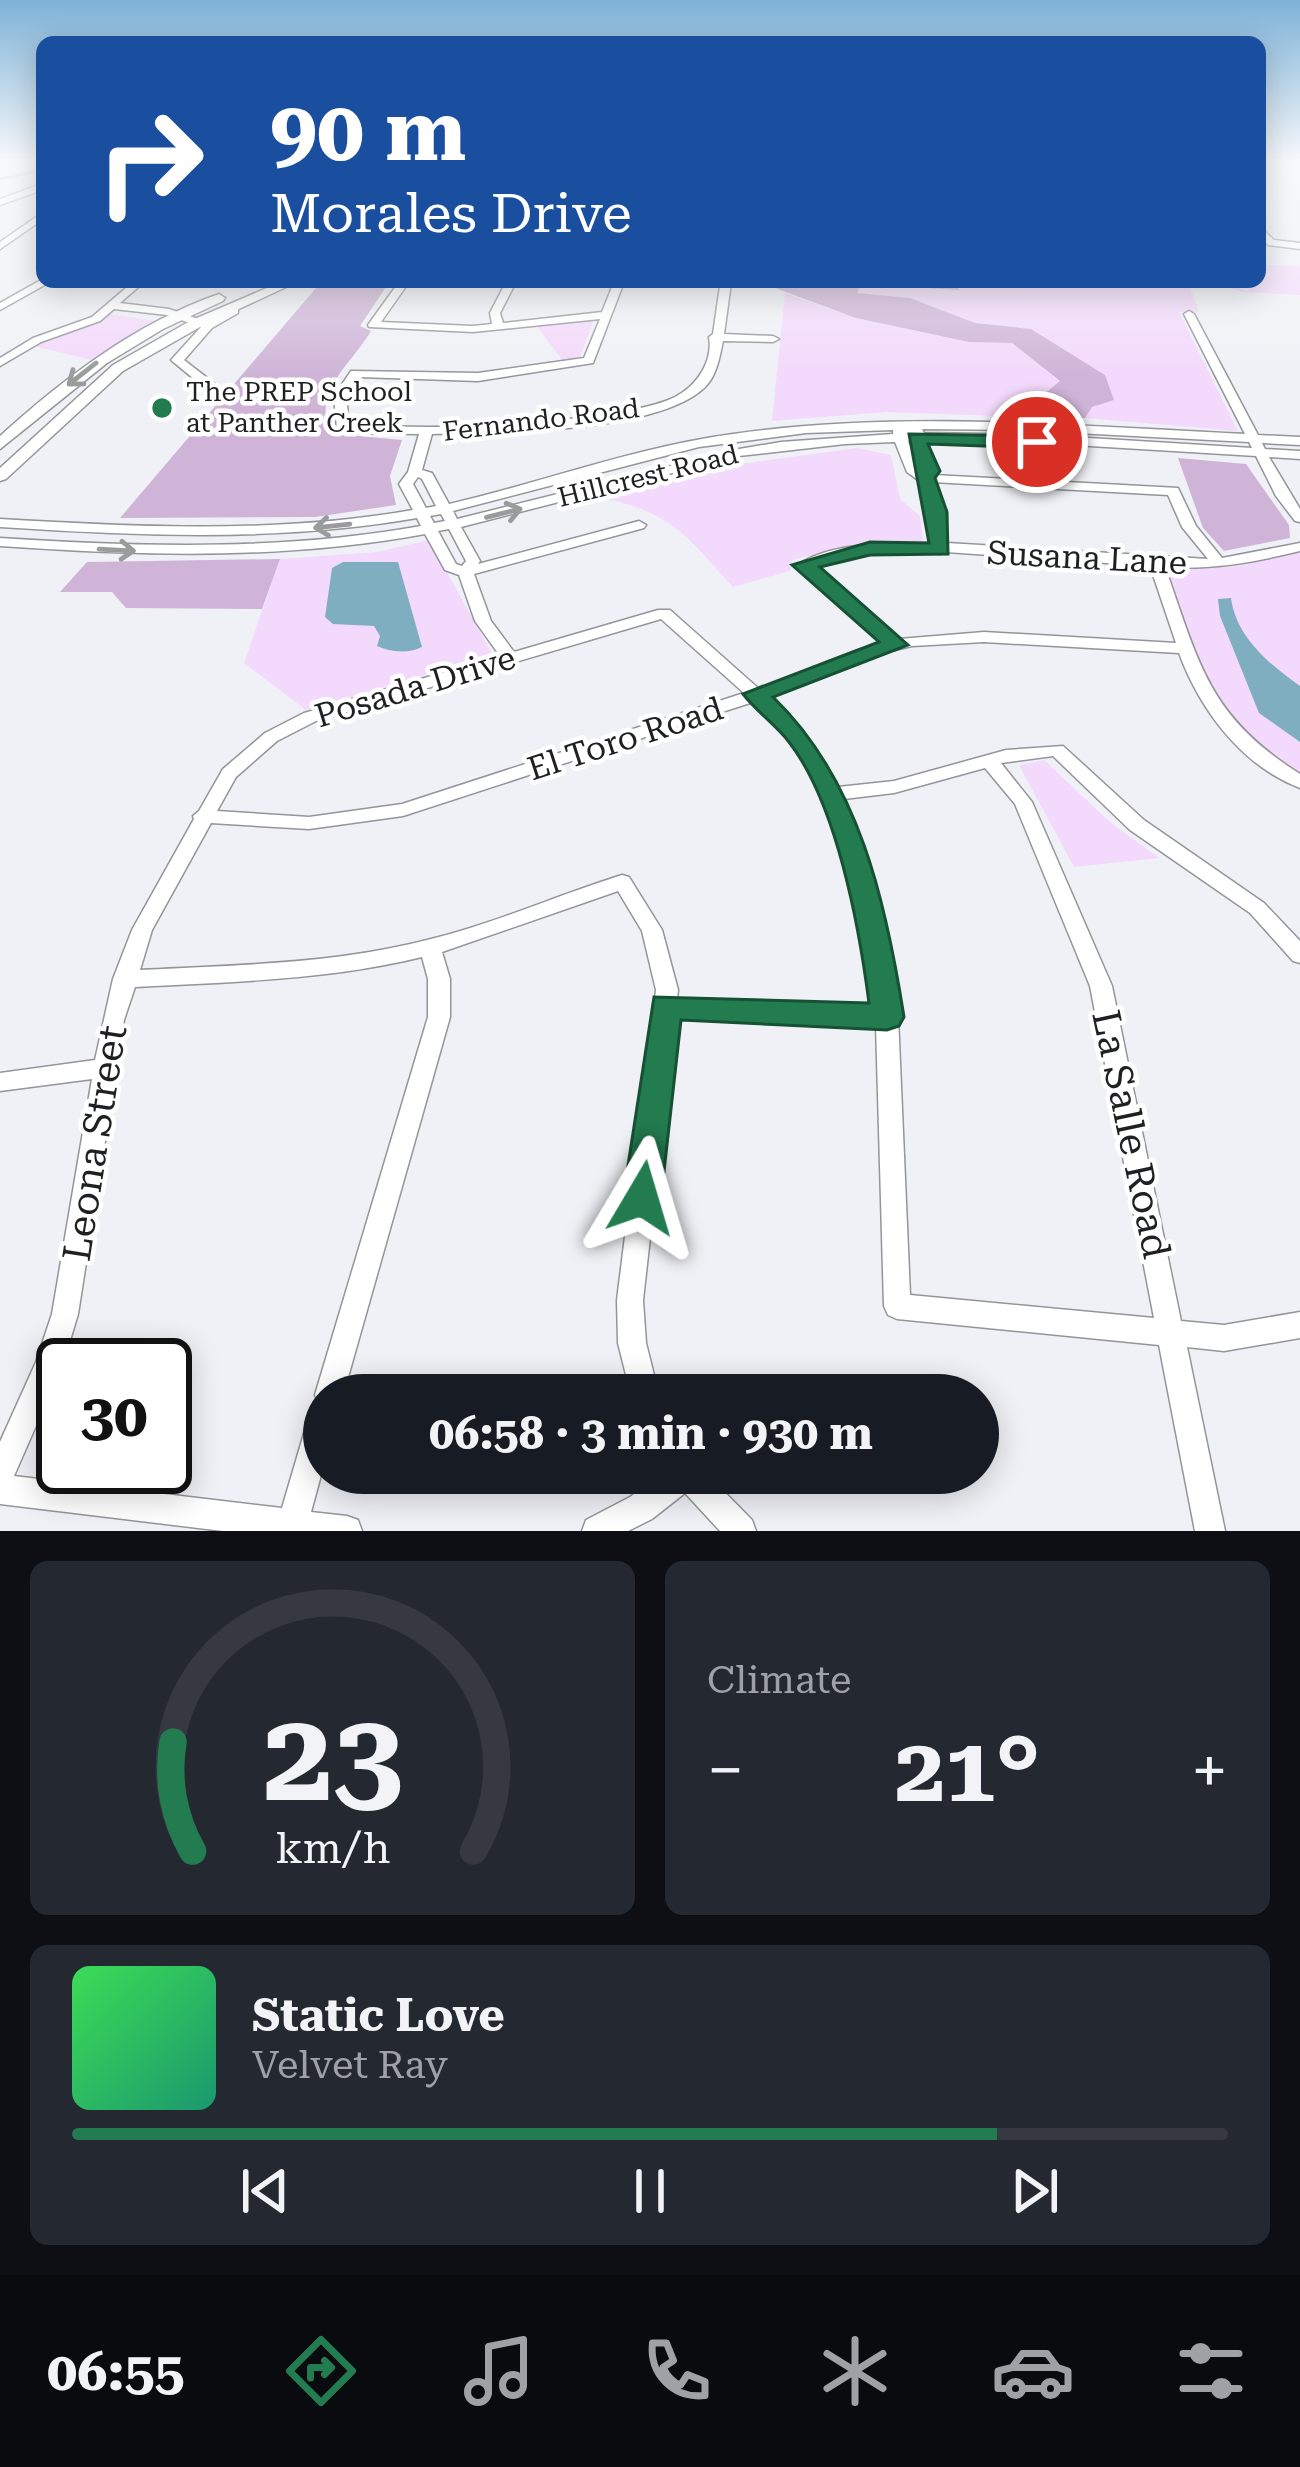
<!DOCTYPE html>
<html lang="en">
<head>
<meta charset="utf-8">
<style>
  :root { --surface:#171b24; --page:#242831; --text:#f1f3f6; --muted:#9ea1a6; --line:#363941; --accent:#227c50 }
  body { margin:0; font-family:"Roboto Serif",serif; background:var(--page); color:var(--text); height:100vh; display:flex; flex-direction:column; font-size:45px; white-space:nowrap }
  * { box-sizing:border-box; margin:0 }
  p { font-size:39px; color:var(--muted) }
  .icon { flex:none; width:66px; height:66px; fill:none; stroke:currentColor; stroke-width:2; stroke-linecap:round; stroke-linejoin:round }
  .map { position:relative; height:1531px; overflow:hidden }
  .details { display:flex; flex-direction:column; gap:30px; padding:30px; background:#0d0f14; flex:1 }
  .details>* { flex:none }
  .top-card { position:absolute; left:36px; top:36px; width:1230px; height:252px; border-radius:18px; box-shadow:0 6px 30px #0003; background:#1a4fa0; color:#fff; overflow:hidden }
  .speed { position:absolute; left:36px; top:1338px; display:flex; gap:24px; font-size:60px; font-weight:700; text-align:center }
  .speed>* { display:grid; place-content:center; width:156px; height:156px; border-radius:50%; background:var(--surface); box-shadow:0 6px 30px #0003; line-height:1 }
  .speed .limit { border:6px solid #111; border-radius:18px; background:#fff; color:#111 }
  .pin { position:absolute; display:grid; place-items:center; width:102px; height:102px; color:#fff; margin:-51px; border:6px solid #fff; border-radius:50%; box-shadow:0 3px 12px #0007 }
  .me { position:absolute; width:132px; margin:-66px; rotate:7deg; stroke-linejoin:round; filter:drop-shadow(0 0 9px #0008) }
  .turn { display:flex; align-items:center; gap:42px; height:252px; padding:0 36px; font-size:54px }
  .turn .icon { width:156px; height:156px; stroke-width:2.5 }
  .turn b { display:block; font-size:84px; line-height:102px }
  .big { font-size:90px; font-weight:700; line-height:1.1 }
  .details .widget { flex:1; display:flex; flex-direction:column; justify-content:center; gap:18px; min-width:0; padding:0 42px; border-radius:18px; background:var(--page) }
  .details .dial { align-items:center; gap:0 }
  .dial svg { height:312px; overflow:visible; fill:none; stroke:var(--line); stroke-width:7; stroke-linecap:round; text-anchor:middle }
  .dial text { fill:var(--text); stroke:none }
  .song { display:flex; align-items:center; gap:36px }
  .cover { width:144px; height:144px; border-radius:18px; background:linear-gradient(135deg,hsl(130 70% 55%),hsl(160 70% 35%)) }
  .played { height:12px; border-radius:6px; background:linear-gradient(90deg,var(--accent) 80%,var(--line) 80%) }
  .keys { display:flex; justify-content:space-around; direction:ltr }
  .heat { display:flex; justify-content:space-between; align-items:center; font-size:66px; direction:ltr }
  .details .tiles { flex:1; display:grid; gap:30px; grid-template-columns:1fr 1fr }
  .widget:last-child { grid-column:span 2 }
  .trip { position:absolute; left:303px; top:1374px; width:696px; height:120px; border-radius:60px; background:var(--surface); box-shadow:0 6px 30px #0003; font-weight:700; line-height:120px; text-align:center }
  .menu { display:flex; height:192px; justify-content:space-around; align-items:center; background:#090b0e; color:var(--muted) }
  .menu .icon { width:84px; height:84px }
  .menu .selected { color:var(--accent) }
  .menu b { font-size:54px; color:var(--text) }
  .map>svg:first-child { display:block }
  .green { fill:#f3d9fb }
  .forest { fill:#cfb4d7 }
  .water { fill:#80aec1 }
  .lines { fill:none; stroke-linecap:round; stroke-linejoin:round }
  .stream { stroke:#80aec1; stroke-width:3 }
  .minor-casing { stroke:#94959a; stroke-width:3 }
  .major-casing { stroke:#94959a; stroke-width:3 }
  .minor { fill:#fff; fill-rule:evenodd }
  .major { fill:#fff; fill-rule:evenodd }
  .oneway { stroke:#9a9b9c }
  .route { fill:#227c50; stroke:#165134; stroke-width:3 }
  .poi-dot { fill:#227c50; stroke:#fff; stroke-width:4.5 }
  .labels { text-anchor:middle; stroke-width:9; stroke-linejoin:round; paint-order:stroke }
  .far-poi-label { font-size:27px; fill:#1f2022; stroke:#fff; text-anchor:start }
  .far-street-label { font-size:27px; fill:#1f2022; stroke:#fff }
  .street-label { font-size:33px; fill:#1f2022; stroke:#fff }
  .near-street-label { font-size:39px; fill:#1f2022; stroke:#fff }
</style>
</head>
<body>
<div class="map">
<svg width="1300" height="1531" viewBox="0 0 1300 1531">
  <rect width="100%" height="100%" fill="#f0f1f6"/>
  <g class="green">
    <path d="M 1260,265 L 1300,266 L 1300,295 L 1241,292 L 1212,282 L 1249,291 L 1244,282 L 1260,282 Z"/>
    <path d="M 955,282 L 1188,282 L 1199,312 L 1179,312 L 1238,431 L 1085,418 L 1092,407 L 1113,400 L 1105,375 L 1031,329 L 975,323 L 910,298 L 857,294 L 860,284 L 957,290 Z"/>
    <path d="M 785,293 L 856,318 L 969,342 L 1012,343 L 1060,382 L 1031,405 L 1028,417 L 887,412 L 772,421 Z"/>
    <path d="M 108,314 L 156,321 L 91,360 L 30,345 Z"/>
    <path d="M 594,319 L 580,357 L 562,360 L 536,325 Z"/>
    <path d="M 857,448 L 891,455 L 900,499 L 920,516 L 923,545 C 877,544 837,548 792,560 L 790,571 L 733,587 C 681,530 674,514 596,496 L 689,471 Z"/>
    <path d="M 429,540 L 493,655 L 306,710 L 244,663 L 280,559 L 377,552 Z"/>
    <path d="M 1300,552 L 1300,773 C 1208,721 1201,662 1166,569 L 1223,567 Z"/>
    <path d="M 1044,760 L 1110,822 L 1159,858 L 1074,867 L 1019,765 Z"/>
  </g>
  <g class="forest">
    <path d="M 321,282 L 388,284 L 360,326 L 371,331 C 347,370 318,384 327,433 L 402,440 L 390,476 L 396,505 L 315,517 L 120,518 Z"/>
    <path d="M 739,282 L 955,282 L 959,290 L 860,284 L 857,293 L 910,298 L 975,323 L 1031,329 L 1105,375 L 1114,400 L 1092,407 L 1085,418 L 1028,417 L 1031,405 L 1060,381 L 1012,343 L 969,342 L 856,318 L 775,288 Z"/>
    <path d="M 1178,458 L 1246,464 L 1289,525 L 1290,538 L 1224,551 L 1203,528 Z"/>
    <path d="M 280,559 L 262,609 L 126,608 L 112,592 L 60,592 L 87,562 Z"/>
  </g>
  <g class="water">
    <path d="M 343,562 L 398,562 L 422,647 C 408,654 390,652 377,646 L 380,636 L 374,626 L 333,624 L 325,617 L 332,568 Z"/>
    <path d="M 1231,598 C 1236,637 1270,665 1300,686 L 1300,742 L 1259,713 L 1220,616 L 1218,599 Z"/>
  </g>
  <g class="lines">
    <path class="stream" d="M 0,179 L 42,170"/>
    <g class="minor-casing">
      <g id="minor">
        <path d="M 42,184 L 42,190 L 0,205 L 0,199 Z"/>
        <path d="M 42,213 L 42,220 L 0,249 L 0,242 Z"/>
        <path d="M 1260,227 L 1274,240 L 1300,243 L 1300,249 L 1268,245 L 1260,236 Z"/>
        <path d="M 41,280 L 50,282 L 0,310 L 0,303 Z"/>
        <path d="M 133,282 L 144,282 L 120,303 L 169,309 L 207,322 L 230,309 L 238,309 L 238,313 L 212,328 L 184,360 L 219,387 L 219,393 L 211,393 L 171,360 L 201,327 L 167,315 L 114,309 L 100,321 L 41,342 L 0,366 L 0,358 L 33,338 L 92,317 Z"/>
        <path d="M 399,282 L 409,282 L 381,322 L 473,326 L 492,324 L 490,313 L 506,282 L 516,282 L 500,313 L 503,323 L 602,312 L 614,282 L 624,282 L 593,363 L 478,381 L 359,377 L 346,396 L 349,425 C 436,429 526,428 611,413 C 632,410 656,406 675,397 C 698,385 713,361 709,337 L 713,334 L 720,286 L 698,285 L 693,282 L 731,283 L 724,334 L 773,336 L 779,339 L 773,342 L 723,341 C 720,355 717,374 707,385 C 663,433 496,433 432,434 L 422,470 L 432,473 L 449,504 C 544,482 636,447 733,434 C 903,410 1075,426 1245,434 L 1184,314 L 1189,311 L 1194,314 L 1258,435 L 1300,437 L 1300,445 L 1262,443 L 1265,449 L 1300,451 L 1300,459 L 1269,457 L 1300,509 L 1300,522 L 1295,521 L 1276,496 L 1256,456 L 1040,443 L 926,441 L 937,471 L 934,475 L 1178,488 L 1196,526 L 1222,558 L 1300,543 L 1300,551 C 1255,562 1212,570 1165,567 C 1199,663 1208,716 1300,774 L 1300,788 C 1242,766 1200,710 1179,653 L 984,642 L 912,646 L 870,656 L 767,696 C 797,723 821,751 838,787 L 894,781 L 1006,750 L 1063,746 L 1144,820 L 1264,903 L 1300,941 L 1300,963 L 1293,961 L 1250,913 L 1130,830 L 1053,756 L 1001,763 L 1032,802 L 1112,986 L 1181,1321 L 1224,1325 L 1300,1312 L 1300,1338 L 1224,1351 L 1187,1347 L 1225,1531 L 1195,1531 L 1159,1345 L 897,1319 L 888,1315 L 884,1306 L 876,1025 L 675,1016 L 643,1300 L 646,1343 L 659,1395 L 631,1395 L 618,1343 L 617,1300 L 656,990 L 642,931 L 618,891 L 442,952 L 450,979 L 450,1017 L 343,1395 L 324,1395 L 324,1464 L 311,1512 L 347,1516 L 358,1520 L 362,1531 L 223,1531 L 0,1504 L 0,1442 L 36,1362 L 52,1314 L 92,1079 L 0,1091 L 0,1073 L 95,1060 L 113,979 L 132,930 L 194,819 L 193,816 L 199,811 L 223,769 L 265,733 L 304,713 L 500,656 L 475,621 L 459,575 L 445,570 L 425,534 C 285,560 142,556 0,546 L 0,538 C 140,547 282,551 421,526 L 417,518 C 279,542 139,536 0,527 L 0,519 C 138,527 276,534 413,510 L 399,484 L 408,472 L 419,434 L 343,433 L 337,429 L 334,396 L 351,371 L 478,373 L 584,358 L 600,319 L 473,332 L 369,327 L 368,325 ZM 922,429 L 1018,430 L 1249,442 L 1252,448 L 1040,435 L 924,433 ZM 893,430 L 893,434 L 781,442 L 739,449 L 457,519 L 453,511 L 699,447 L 806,433 ZM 908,441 L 913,441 L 922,471 L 920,470 ZM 895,442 L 907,472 L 918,480 L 929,512 L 932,543 C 888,544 834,541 797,565 L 884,643 L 858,650 L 758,688 L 670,610 L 658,610 L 514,652 L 491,621 L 474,574 L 644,528 L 646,525 L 639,521 L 478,564 L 480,561 L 461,527 L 739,456 L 845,444 ZM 418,477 L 422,479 L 436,506 L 426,508 L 413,484 ZM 932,482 L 1168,495 L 1182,527 L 1208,559 L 947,543 L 943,512 ZM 441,514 L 445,521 L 434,523 L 430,516 ZM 449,529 L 466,561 L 462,566 L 456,564 L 438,531 ZM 933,551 L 940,554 L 946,552 L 1150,566 L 1176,643 L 984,632 L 899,639 L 814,566 C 853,553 892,552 933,551 ZM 661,619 L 744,693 L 402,804 L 309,817 L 217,811 L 236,777 L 277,741 L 316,721 ZM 753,702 L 784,730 L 810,765 L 828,804 L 875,993 L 876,1008 L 677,999 L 678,990 L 662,930 L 629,877 L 622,875 C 558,895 496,923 431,939 C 336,964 237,965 140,970 L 152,930 L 211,823 L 309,829 L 403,816 ZM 985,768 L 1015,804 L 1090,986 L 1154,1318 L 910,1295 L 897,993 L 844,799 L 894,793 ZM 422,957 L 428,979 L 428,1017 L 315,1395 L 318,1401 L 310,1413 L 282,1508 L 14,1476 L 63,1364 L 78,1314 L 124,1020 L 135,987 C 231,982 328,980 422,957 Z"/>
        <path d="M 663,1473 L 706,1473 L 752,1520 L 756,1531 L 720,1531 L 685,1493 L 652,1519 L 628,1531 L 582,1531 L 586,1520 L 630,1497 Z"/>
      </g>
    </g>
    <g class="major-casing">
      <g id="major">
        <path d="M 281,282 L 297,282 L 200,327 L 123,371 L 6,479 L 0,481 L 0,468 L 113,365 L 190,321 Z"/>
        <path d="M 219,294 L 225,298 L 223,301 L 163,329 L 107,363 L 0,449 L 0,436 C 64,378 136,323 219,294 Z"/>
      </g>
    </g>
    <use href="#minor" class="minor"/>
    <use href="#major" class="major"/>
  </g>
  <defs><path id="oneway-shaft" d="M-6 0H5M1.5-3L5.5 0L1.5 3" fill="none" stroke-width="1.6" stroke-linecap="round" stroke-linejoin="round" transform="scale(3)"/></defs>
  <g class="oneway">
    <use href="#oneway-shaft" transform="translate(82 374) rotate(142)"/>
    <use href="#oneway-shaft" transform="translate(504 513) rotate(-14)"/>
    <use href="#oneway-shaft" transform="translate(332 526) rotate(174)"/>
    <use href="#oneway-shaft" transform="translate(117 550) rotate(3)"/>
  </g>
  <linearGradient id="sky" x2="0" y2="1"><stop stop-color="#7eb2d8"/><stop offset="0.43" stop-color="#f8f9fb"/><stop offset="1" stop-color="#f8f9fb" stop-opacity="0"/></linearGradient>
  <rect width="1300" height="377" fill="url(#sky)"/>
  <path class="route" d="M 909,434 L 1037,436 L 1047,442 L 1037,448 L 928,444 L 940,471 L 935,478 L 947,512 L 948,554 L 870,555 L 820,567 L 908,645 L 773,697 C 859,780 886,902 904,1017 L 899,1026 L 887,1030 L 681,1020 L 661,1198 L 656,1209 L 642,1214 L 629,1209 L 623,1198 L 654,997 L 869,1003 C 859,926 837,804 789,742 C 776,725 757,712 743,694 L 879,642 L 792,565 L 870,542 L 929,543 Z"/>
  <circle class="poi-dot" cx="162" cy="408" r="12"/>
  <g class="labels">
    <g class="far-poi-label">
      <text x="186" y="401">The PREP School<tspan x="186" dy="31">at Panther Creek</tspan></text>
    </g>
    <g class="far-street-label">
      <text transform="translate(541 420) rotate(-7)" y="9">Fernando Road</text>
      <text transform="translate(648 476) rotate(-14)" y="9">Hillcrest Road</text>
    </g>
    <g class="street-label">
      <text transform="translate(1087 557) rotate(3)" y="12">Susana Lane</text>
      <text transform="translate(415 686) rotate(-17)" y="12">Posada Drive</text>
      <text transform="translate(625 738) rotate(-18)" y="12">El Toro Road</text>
    </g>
    <g class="near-street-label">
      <text transform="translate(1132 1134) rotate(78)" y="14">La Salle Road</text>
      <text transform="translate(94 1143) rotate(-81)" y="14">Leona Street</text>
    </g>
  </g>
</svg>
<div class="speed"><div class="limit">30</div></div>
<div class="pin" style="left:1037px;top:442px;background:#d93025"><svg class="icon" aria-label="arrive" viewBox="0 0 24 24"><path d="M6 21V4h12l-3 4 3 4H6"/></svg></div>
<svg class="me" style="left:642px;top:1198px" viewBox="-20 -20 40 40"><path d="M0-17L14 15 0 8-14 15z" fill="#227c50" stroke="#fff" stroke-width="4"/></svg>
<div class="trip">06:58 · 3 min · 930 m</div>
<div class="top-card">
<div class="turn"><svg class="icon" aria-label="right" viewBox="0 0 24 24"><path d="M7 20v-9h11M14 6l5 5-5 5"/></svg><div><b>90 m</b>Morales Drive</div></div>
</div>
</div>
<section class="details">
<div class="tiles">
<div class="widget dial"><svg viewBox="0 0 100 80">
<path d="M14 69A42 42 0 1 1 86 69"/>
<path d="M14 69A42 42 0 0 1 9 41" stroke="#227c50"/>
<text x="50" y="56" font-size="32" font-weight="700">23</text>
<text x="50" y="72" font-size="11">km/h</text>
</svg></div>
<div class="widget"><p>Climate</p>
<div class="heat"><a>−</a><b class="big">21°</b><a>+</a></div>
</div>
<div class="widget">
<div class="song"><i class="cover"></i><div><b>Static Love</b><p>Velvet Ray</p></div></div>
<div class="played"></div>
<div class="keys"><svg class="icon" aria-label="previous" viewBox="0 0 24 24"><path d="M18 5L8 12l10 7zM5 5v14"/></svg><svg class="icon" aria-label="pause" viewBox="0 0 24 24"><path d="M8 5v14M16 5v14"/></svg><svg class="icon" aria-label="next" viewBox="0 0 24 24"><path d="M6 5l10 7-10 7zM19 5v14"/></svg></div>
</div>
</div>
</section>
<nav class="menu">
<b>06:55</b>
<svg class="icon selected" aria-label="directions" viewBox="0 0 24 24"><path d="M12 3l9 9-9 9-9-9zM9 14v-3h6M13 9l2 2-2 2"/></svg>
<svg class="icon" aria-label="music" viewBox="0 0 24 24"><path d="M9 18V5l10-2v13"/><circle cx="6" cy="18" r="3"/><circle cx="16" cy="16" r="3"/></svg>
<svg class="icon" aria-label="phone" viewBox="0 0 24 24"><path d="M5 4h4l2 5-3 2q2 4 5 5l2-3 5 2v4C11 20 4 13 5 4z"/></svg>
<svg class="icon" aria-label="climate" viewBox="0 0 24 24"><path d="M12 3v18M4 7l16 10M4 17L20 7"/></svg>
<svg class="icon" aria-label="car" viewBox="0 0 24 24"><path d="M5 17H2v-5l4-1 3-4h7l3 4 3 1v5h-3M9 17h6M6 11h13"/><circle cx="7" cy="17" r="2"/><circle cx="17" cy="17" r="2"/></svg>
<svg class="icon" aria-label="filters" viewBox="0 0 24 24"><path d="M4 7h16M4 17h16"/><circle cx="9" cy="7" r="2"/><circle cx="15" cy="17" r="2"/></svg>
</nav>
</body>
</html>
